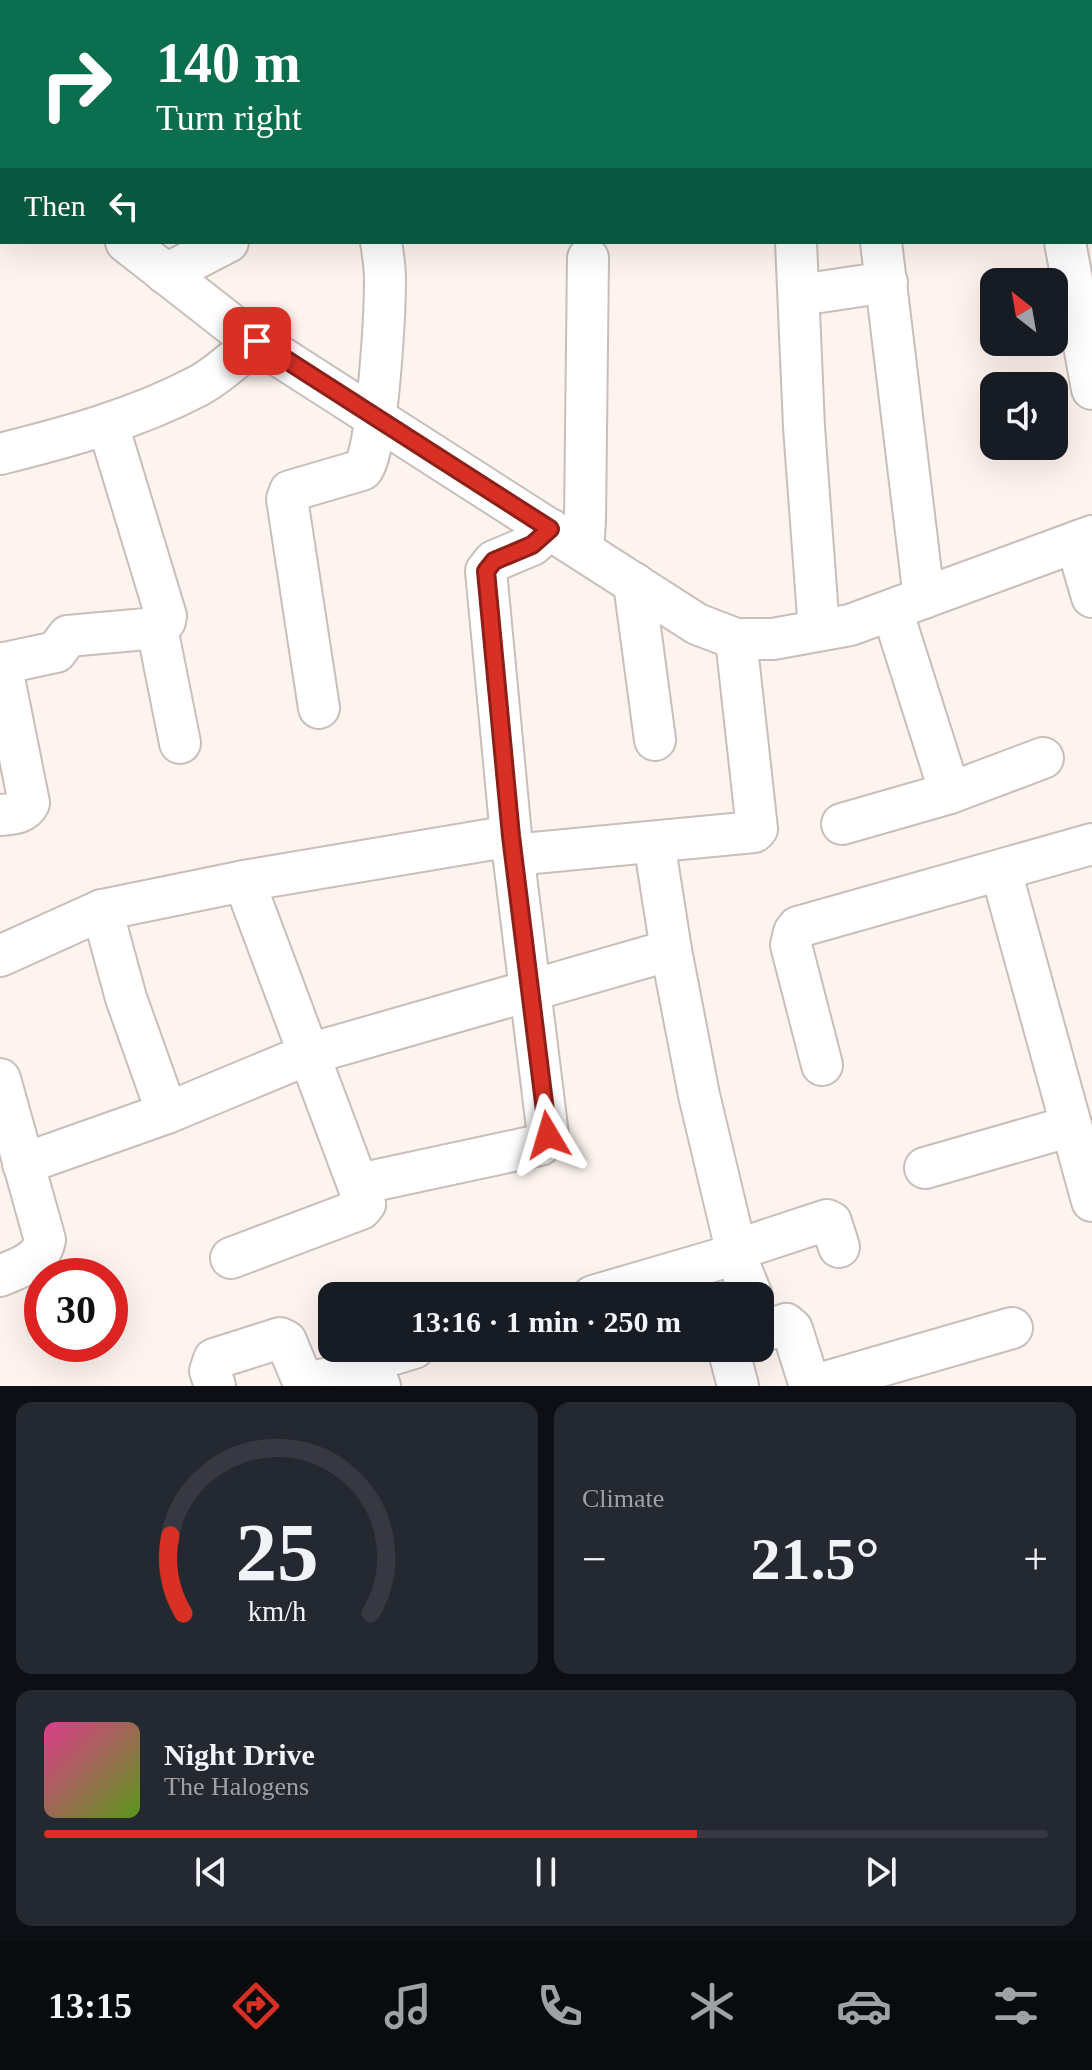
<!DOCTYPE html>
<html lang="en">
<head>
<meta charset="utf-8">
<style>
  :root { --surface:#171b24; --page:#242831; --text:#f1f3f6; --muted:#9ea1a6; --line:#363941; --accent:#d93025 }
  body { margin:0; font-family:"Times New Roman",serif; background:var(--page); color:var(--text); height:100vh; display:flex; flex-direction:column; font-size:30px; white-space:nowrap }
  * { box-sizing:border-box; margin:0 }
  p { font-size:26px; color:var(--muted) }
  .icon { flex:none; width:44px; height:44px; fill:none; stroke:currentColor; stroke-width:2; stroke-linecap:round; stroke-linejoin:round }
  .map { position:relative; height:1386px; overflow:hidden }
  .side { display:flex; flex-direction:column; gap:16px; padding:16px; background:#0d0f14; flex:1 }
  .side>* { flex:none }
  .guide { position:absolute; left:0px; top:0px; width:1092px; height:244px; box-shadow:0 8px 32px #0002; background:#0b6e4f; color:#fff; overflow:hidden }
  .needle { width:52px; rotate:329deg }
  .controls { position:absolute; left:980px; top:268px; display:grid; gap:16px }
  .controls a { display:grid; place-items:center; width:88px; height:88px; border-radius:16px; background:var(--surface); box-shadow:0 8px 32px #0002; font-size:40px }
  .speed { position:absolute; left:24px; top:1258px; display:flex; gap:16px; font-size:40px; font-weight:700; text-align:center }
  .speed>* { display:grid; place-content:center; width:104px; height:104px; border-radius:50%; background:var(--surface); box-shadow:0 8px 32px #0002; line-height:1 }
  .speed .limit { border:12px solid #d22; background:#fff; color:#111 }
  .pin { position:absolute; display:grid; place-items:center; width:68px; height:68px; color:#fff; margin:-34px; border-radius:16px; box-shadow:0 4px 12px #0006 }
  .me { position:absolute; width:88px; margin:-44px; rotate:353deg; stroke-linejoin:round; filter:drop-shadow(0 0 6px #0008) }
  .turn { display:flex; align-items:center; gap:28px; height:168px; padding:0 24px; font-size:36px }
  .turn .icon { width:104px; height:104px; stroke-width:2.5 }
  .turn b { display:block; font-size:56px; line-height:68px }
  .then { display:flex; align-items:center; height:76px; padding:0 24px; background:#0003; gap:16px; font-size:30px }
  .big { font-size:60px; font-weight:700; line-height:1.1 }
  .side .card { flex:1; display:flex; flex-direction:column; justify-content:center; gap:12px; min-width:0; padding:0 28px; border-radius:16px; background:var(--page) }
  .side .dial { align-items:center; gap:0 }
  .dial svg { height:208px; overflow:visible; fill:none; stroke:var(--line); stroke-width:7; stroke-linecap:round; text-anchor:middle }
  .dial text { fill:var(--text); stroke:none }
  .song { display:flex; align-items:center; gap:24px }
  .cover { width:96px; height:96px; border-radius:12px; background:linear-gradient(135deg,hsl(330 70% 55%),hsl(90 70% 35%)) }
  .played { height:8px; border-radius:4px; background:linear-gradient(90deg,var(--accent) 65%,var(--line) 65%) }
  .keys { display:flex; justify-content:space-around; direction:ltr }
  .heat { display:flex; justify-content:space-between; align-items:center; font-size:44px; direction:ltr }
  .side .tiles { flex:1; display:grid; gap:16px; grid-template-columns:1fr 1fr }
  .card:last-child { grid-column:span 2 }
  .trip { position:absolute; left:318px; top:1282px; width:456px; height:80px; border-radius:16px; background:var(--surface); box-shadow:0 8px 32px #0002; font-weight:700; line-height:80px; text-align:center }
  .menu { display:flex; height:128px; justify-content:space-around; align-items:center; background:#090b0e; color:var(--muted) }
  .menu .icon { width:56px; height:56px }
  .menu .selected { color:var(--accent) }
  .menu b { font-size:36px; color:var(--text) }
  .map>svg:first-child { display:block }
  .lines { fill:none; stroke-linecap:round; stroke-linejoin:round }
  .minor-casing { stroke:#c8beba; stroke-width:44 }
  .minor { stroke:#fff; stroke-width:40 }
  .route-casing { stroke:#8d1f18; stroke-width:20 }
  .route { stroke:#d93025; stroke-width:14 }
</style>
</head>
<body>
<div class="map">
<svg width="1092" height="1386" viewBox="0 0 1092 1386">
  <rect width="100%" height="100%" fill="#fef4ef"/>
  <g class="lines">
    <g class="minor-casing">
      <g id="minor">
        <path d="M 122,0 L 122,2"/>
        <path d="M 362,0 L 362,2"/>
        <path d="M 1031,0 L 1032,2"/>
        <path d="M 776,2 L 809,0"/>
        <path d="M 1090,2 L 1092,2"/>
        <path d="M 0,144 L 2,146"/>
        <path d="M 1090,175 L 1092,175"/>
        <path d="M 126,242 L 237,329 L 697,624 L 736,639 L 773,639 L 850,625 L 1092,536"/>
        <path d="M 796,242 L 804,427 L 819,630"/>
        <path d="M 881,242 L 924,598"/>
        <path d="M 1065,242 L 1092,389"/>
        <path d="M 166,274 L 228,242"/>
        <path d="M 800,295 L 887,282"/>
        <path d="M 0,454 C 68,437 135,419 198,386 C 219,375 238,356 257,341"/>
        <path d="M 1076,542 L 1092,597"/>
        <path d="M 583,550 L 585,521 L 588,258"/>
        <path d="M 634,583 L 655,740"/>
        <path d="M 892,610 L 950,793"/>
        <path d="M 157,628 L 180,743"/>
        <path d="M 0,664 L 56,652 L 68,636 L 157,628 L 165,621 L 166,616 L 108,425"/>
        <path d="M 319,708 L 287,499 L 290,491 L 362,470 C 378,455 385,308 385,279 C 385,267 383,254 381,242"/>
        <path d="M 0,815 C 11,814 24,814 29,803 L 1,663"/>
        <path d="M 842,824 L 950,793 L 1043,758"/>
        <path d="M 513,855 L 754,832 L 757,829 L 736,639"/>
        <path d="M 1001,871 L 1092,1201"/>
        <path d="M 0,956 L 102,910"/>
        <path d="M 822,1065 L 791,945 L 794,932 L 798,927 L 1092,844"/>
        <path d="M 0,1079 L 45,1240 C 41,1262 18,1268 0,1276"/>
        <path d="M 167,1113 L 126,998 L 102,910 L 244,881 L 511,836"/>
        <path d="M 23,1164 L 167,1113 L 309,1054 L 671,950"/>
        <path d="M 925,1168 L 1071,1126"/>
        <path d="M 359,1184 L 540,1145 L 548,1135 L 511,836 L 486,571 L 494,561 L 532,545 L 550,529"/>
        <path d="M 736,1250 L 827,1220 L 831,1222 L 839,1247"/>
        <path d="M 735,1254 L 752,1296"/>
        <path d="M 231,1258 L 361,1209 L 365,1204 L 244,881"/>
        <path d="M 593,1296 L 733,1255 L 736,1250 L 699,1095 L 671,950 L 654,842"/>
        <path d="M 764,1331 L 786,1324 L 792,1329 L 810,1386"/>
        <path d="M 728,1348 L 738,1386"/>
        <path d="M 215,1386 L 210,1371 L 214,1359 L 280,1338 L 286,1341 L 304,1384 L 375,1367"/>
        <path d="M 380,1386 L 375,1375 L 376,1362 L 381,1358 L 414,1348"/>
        <path d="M 812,1386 L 1012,1328"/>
      </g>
    </g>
    <use href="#minor" class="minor"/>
  </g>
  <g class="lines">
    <g class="route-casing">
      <path id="route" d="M 257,341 L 550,529 L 532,545 L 494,561 L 486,571 L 511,836 L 548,1135"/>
    </g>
    <use href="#route" class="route"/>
  </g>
</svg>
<div class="controls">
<a><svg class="needle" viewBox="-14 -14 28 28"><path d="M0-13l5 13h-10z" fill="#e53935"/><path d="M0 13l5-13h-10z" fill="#9ea1a6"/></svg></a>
<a><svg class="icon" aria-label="sound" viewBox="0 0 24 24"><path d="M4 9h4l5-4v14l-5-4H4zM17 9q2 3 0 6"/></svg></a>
</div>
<div class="speed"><div class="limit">30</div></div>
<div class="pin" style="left:257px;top:341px;background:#d93025"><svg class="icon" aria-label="arrive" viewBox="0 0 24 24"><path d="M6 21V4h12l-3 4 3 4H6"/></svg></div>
<svg class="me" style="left:548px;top:1135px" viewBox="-20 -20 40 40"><path d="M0-17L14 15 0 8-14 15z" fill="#d93025" stroke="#fff" stroke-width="4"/></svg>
<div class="trip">13:16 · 1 min · 250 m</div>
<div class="guide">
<div class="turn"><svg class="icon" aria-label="right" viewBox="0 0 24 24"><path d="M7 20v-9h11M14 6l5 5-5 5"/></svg><div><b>140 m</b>Turn right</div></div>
<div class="then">Then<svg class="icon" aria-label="left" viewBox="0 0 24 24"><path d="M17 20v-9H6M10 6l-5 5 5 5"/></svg></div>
</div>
</div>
<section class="side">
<div class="tiles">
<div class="card dial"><svg viewBox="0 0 100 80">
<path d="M14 69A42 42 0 1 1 86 69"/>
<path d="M14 69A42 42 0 0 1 9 39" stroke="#d93025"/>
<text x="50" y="56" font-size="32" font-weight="700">25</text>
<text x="50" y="72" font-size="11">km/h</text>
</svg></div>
<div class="card"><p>Climate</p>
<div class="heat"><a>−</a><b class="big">21.5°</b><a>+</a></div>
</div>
<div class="card">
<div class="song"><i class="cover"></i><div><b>Night Drive</b><p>The Halogens</p></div></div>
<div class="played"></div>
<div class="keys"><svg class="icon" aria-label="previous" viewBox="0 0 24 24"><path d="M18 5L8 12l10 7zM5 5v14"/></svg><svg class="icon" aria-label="pause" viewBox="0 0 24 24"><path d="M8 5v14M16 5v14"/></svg><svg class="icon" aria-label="next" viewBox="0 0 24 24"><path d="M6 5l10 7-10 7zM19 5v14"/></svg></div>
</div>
</div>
</section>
<nav class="menu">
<b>13:15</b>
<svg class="icon selected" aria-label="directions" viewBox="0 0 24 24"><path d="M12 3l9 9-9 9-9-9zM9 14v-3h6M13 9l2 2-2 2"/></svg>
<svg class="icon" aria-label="music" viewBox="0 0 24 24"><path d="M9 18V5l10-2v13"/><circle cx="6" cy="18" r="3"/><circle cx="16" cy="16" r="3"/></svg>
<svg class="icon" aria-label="phone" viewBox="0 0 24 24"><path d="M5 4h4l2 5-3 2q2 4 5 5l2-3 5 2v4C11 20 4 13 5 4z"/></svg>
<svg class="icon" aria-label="climate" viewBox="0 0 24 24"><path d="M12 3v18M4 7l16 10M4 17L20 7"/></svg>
<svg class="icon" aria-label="car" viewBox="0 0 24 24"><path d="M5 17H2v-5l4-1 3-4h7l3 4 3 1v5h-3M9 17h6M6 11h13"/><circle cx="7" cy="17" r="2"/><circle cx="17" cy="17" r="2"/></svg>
<svg class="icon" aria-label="filters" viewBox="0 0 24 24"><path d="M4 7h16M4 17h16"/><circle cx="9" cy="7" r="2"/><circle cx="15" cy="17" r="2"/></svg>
</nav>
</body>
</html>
